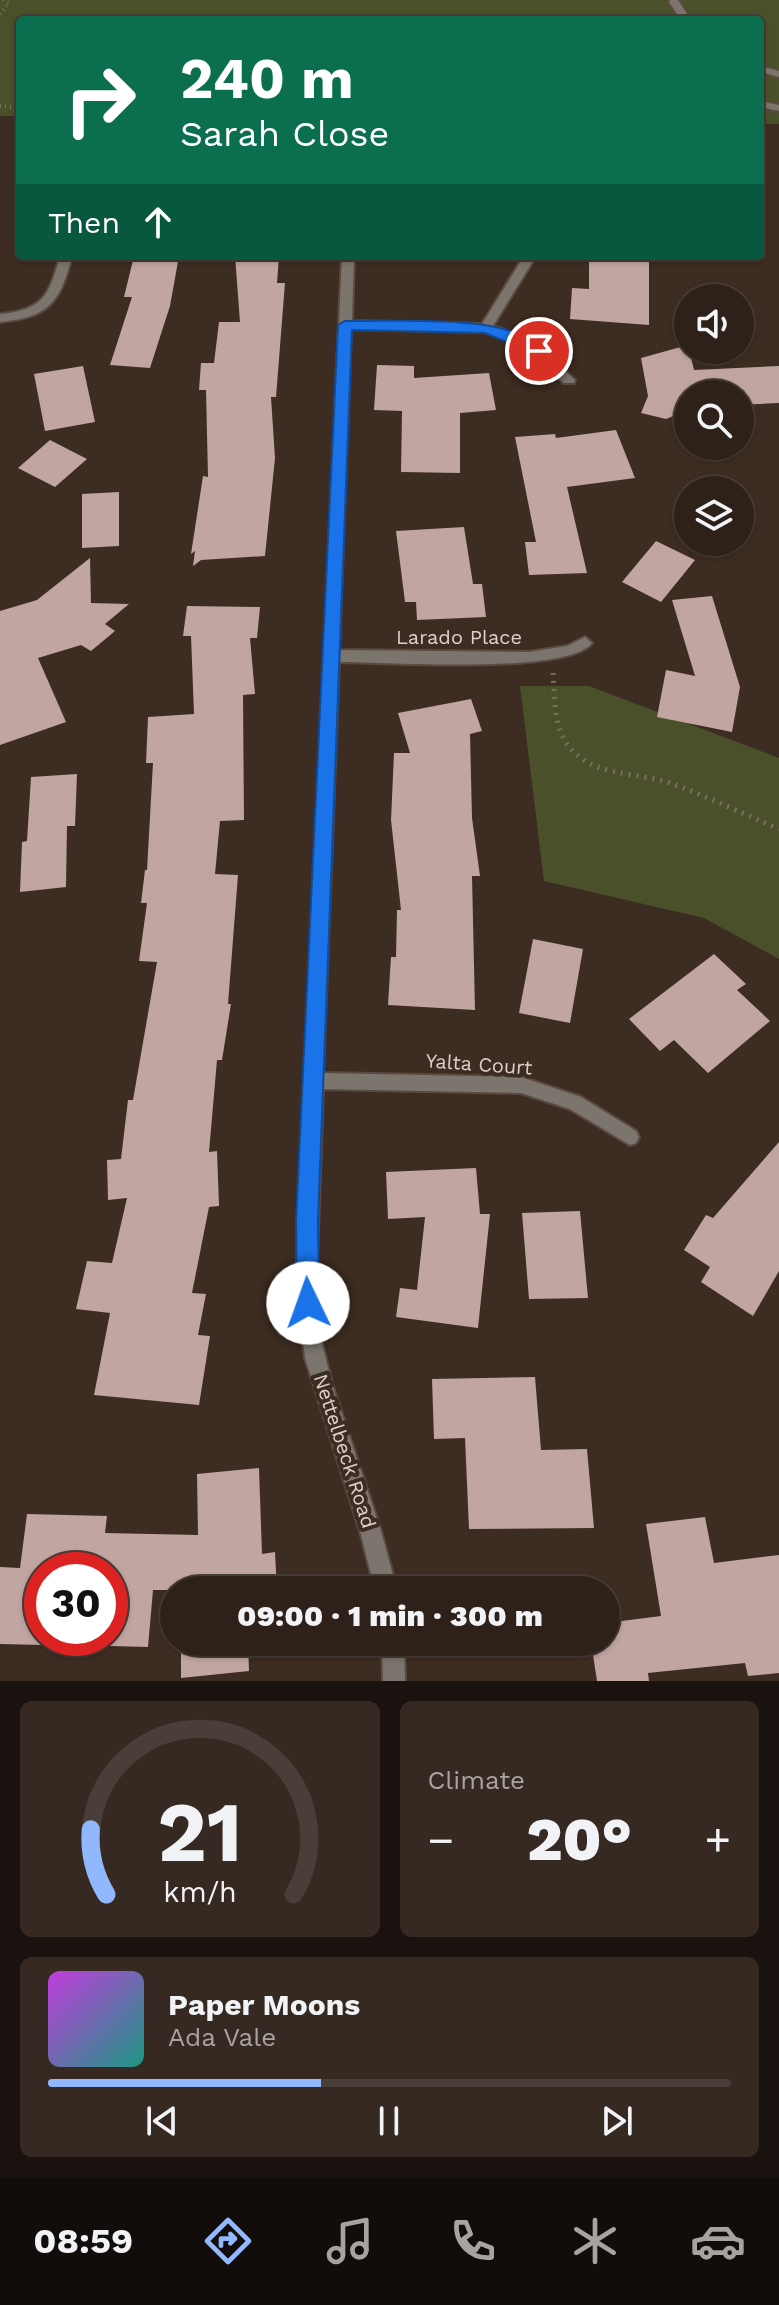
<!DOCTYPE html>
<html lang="en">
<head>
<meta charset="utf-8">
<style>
  :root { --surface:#2e2119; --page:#362922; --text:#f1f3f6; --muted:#a7a3a2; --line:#493e38; --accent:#91b8fd }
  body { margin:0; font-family:"Work Sans",sans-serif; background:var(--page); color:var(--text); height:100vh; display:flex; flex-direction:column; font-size:30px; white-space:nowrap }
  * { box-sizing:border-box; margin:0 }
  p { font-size:26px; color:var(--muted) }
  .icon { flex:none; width:44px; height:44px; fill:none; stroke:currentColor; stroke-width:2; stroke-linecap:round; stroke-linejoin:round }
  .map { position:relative; height:1681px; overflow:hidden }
  .sheet { display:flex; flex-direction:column; gap:20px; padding:20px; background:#19120e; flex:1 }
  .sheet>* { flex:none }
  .top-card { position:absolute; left:16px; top:16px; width:748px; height:244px; border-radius:8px; box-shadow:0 2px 6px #0004,0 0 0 2px var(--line); background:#0b6e4f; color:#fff; overflow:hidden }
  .fabs { position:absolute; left:674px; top:284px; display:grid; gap:16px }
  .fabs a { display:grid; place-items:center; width:80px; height:80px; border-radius:50%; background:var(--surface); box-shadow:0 2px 6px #0004,0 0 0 2px var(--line); font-size:40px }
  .speed { position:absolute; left:24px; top:1552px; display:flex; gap:16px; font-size:40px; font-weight:700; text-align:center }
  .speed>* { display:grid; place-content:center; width:104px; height:104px; border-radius:50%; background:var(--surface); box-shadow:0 2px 6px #0004,0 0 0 2px var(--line); line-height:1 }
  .speed .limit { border:12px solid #d22; background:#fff; color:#111 }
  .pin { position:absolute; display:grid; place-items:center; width:68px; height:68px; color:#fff; margin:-34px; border:4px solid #fff; border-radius:50%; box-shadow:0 2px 8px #0007 }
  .me { position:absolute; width:88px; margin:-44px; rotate:357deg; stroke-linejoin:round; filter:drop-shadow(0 0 6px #0008) }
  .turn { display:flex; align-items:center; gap:28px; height:168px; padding:0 32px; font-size:36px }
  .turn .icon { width:104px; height:104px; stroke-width:2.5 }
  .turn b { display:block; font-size:56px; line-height:68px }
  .then { display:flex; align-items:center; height:76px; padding:0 32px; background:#0003; gap:16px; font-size:30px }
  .big { font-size:60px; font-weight:800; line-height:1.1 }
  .sheet .widget { flex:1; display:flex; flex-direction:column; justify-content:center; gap:12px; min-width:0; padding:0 28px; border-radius:12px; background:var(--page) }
  .sheet .dial { align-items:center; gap:0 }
  .dial svg { height:208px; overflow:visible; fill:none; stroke:var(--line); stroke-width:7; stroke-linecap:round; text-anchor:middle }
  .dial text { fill:var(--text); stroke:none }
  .song { display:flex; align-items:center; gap:24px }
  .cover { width:96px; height:96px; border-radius:12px; background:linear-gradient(135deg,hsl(290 70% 55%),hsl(170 70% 35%)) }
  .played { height:8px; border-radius:4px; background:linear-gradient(90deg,var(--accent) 40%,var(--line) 40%) }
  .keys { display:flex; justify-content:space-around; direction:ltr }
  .heat { display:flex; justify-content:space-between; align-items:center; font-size:44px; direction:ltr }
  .sheet .tiles { flex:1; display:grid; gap:20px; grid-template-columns:1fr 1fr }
  .widget:last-child { grid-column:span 2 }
  .trip { position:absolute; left:160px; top:1576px; width:460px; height:80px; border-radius:40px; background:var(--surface); box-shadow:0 2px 6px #0004,0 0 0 2px var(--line); font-weight:800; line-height:80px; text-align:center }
  .tab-bar { display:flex; height:128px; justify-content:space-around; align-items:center; background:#120d0a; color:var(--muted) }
  .tab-bar .icon { width:56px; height:56px }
  .tab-bar .selected { color:var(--accent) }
  .tab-bar b { font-size:36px; color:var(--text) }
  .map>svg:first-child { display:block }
  .green { fill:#4a512a }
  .building { fill:#c0a5a1 }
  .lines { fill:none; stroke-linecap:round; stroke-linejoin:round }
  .service-casing { stroke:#5a4a40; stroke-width:4 }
  .minor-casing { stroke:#5a4a40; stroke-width:4 }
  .path-far1 { stroke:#7b6d63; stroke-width:4; stroke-dasharray:1 4; stroke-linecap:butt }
  .path { stroke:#7b6d63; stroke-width:5; stroke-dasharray:2 6; stroke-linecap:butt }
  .service { fill:#7c756e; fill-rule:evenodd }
  .minor { fill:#7c756e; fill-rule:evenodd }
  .route { fill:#1a73e8; stroke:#114b97; stroke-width:2 }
  .labels { text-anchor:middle; stroke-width:8; stroke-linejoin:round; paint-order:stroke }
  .street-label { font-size:20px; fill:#ddd2cb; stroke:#3d2c21 }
</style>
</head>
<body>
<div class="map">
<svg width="779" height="1681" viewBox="0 0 779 1681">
  <rect width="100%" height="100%" fill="#3d2c21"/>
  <g class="green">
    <path d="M 0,0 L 779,0 L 779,124 L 760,124 L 760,20 L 20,20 L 20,116 L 0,116 Z"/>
    <path d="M 520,686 L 589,686 L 779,758 L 779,959 L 704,918 L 544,881 Z"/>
  </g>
  <g class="building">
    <path d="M 134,256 L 179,256 L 170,306 L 150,368 L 110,365 L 132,297 L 124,297 Z"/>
    <path d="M 235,256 L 279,256 L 277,283 L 285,283 L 276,397 L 271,397 L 275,458 L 265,556 L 201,560 L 193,566 L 195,551 L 191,554 L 203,476 L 208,477 L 206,390 L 199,390 L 201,363 L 214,363 L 219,322 L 240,322 Z"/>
    <path d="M 589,259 L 649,262 L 649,325 L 570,319 L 572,288 L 589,289 Z"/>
    <path d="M 688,345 L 694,370 L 779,366 L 779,403 L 740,405 L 740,394 L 688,394 L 688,410 L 666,419 L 641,413 L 648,396 L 641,358 Z"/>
    <path d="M 377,365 L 414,366 L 414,378 L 489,373 L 496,410 L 460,413 L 460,473 L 401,472 L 402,411 L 374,410 Z"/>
    <path d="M 83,366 L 95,422 L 45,431 L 34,374 Z"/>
    <path d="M 616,430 L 635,478 L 567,487 L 587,573 L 529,575 L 525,542 L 536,542 L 515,437 L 555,434 L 556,438 Z"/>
    <path d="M 50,440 L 87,459 L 55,487 L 18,468 Z"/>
    <path d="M 119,492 L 119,546 L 82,548 L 82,494 Z"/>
    <path d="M 464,527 L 473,584 L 482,584 L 486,617 L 417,620 L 416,602 L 405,602 L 396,531 Z"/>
    <path d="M 656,541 L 695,560 L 661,602 L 622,582 Z"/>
    <path d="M 90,558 L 91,603 L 129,604 L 105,624 L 115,631 L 91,651 L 81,645 L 38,658 L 66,722 L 0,745 L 0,611 L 37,600 Z"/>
    <path d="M 712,596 L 740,687 L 732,732 L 657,717 L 666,670 L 695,676 L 672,600 Z"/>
    <path d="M 187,606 L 260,607 L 257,638 L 250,638 L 255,694 L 243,695 L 244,820 L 220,821 L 215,874 L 238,875 L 228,1004 L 231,1004 L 222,1060 L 217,1060 L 209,1152 L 217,1151 L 219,1206 L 209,1207 L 192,1293 L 206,1294 L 198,1335 L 210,1336 L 199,1405 L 94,1395 L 110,1313 L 76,1309 L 87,1261 L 112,1263 L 127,1198 L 108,1200 L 107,1160 L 121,1159 L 128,1100 L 133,1100 L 157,962 L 139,961 L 147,903 L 141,903 L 145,870 L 147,870 L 153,763 L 146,763 L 148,717 L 194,714 L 191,636 L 183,636 Z"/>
    <path d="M 471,699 L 482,731 L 470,734 L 472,818 L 480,876 L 472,876 L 475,1010 L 388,1005 L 391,957 L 396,957 L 397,910 L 401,910 L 391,820 L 394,753 L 410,753 L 398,713 Z"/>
    <path d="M 77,774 L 75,826 L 67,826 L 66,887 L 20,892 L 22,842 L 27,841 L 31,777 Z"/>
    <path d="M 533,939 L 583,949 L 570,1023 L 519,1013 Z"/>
    <path d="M 714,954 L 746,984 L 737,990 L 770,1021 L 708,1073 L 674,1040 L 660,1051 L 629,1019 Z"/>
    <path d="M 779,1142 L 779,1271 L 753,1316 L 701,1282 L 710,1267 L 684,1250 L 706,1215 L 713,1218 Z"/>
    <path d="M 476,1168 L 480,1214 L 490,1214 L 478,1328 L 396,1317 L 400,1288 L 417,1290 L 425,1217 L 388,1219 L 386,1172 Z"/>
    <path d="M 580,1211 L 588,1298 L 529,1299 L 522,1213 Z"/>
    <path d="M 535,1377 L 541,1450 L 587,1449 L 594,1528 L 469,1529 L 465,1438 L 434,1439 L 432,1379 Z"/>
    <path d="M 259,1468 L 262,1554 L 275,1552 L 277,1590 L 153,1590 L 148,1647 L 110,1646 L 114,1570 L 42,1570 L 42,1645 L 0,1644 L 0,1567 L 20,1568 L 27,1514 L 107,1516 L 105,1533 L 198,1535 L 197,1474 Z"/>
    <path d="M 705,1517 L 714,1563 L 779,1555 L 779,1673 L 748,1676 L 745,1663 L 648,1673 L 649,1681 L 597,1681 L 591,1642 L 606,1642 L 606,1623 L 661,1616 L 646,1524 Z"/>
    <path d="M 181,1642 L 248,1642 L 249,1671 L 181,1678 Z"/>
  </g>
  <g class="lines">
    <g class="service-casing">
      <g id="service">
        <path d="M 670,0 L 678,0 L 691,20 L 681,20 L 669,2 Z"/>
        <path d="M 760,66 L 779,71 L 779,77 L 760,72 Z"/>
        <path d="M 760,101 L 779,105 L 779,111 L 760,107 Z"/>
      </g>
    </g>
    <g class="minor-casing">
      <g id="minor">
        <path d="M 60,256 L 72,256 C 60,303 49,317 0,322 L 0,314 C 43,310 49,296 60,256 Z"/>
        <path d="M 342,256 L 354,256 L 352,321 L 482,324 L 524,256 L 536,256 L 493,326 L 530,339 L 575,380 L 574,383 L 564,383 L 522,345 L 485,332 L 351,329 L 339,650 L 529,652 L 567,646 L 585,637 L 592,643 C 568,675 384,662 339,662 L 323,1073 L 521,1077 L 581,1097 L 636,1131 L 639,1137 L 636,1143 L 630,1145 L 570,1109 L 521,1093 L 323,1089 L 316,1284 L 321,1340 L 333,1387 L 381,1531 L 397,1590 L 375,1590 L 360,1531 L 305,1358 L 296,1284 Z"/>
        <path d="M 382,1642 L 404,1642 L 405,1681 L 383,1681 Z"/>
      </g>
    </g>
    <g class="path-far1">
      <path d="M 0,14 L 9,3 L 3,0"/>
      <path d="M 0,106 L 20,108"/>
    </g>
    <path class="path" d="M 553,673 C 555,696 553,726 568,745 C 592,778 635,771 670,783 C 707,796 743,814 779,829"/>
    <use href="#service" class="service"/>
    <use href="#minor" class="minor"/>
  </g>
  <path class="route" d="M 345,321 C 396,322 512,312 547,351 L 539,355 L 485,333 L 352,330 L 318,1221 L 319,1303 L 315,1310 L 308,1314 L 300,1310 L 297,1303 L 296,1221 L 338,325 Z"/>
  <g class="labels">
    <g class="street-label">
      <text x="459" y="644">Larado Place</text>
      <text transform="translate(479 1064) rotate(4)" y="7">Yalta Court</text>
      <text transform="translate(345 1451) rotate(72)" y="7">Nettelbeck Road</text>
    </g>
  </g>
</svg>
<div class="fabs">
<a><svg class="icon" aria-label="sound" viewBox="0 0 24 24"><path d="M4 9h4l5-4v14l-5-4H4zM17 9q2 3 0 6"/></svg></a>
<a><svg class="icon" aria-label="search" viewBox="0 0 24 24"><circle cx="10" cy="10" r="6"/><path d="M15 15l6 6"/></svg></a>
<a><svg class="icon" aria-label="layers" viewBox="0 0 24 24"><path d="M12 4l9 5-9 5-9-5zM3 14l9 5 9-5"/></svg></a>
</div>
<div class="speed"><div class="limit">30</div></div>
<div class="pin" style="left:539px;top:351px;background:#d93025"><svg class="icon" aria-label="arrive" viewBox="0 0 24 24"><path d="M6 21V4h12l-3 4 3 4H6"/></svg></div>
<svg class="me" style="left:308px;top:1303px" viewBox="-20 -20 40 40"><circle r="19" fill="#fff"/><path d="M0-13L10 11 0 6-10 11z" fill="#1a73e8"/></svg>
<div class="trip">09:00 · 1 min · 300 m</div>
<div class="top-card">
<div class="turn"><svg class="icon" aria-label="right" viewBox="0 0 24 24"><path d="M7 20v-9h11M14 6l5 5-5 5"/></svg><div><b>240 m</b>Sarah Close</div></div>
<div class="then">Then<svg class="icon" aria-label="ahead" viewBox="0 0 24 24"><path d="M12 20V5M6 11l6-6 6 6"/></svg></div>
</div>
</div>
<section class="sheet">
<div class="tiles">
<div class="widget dial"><svg viewBox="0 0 100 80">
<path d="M14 69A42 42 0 1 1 86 69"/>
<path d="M14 69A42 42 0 0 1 8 44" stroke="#91b8fd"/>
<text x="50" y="56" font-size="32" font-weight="700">21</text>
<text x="50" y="72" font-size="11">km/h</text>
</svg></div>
<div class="widget"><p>Climate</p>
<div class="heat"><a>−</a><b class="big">20°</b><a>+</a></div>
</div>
<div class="widget">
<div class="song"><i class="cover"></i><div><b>Paper Moons</b><p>Ada Vale</p></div></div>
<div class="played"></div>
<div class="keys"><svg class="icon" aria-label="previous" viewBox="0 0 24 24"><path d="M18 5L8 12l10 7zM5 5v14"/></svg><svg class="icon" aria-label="pause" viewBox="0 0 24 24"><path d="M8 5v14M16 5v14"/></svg><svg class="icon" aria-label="next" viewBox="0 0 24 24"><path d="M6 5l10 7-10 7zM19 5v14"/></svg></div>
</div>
</div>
</section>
<nav class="tab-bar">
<b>08:59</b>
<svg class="icon selected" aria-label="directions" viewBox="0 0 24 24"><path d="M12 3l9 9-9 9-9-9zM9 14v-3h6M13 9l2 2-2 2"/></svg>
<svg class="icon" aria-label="music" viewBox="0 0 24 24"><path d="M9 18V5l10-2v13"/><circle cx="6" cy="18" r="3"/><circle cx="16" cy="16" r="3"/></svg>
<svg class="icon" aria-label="phone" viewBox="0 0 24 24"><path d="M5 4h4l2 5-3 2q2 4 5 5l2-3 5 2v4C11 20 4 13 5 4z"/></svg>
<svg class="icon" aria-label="climate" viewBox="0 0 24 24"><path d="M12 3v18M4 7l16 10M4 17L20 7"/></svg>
<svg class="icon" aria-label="car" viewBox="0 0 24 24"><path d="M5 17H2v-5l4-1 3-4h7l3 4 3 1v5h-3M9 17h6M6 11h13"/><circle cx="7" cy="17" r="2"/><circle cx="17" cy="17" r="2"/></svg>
</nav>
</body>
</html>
